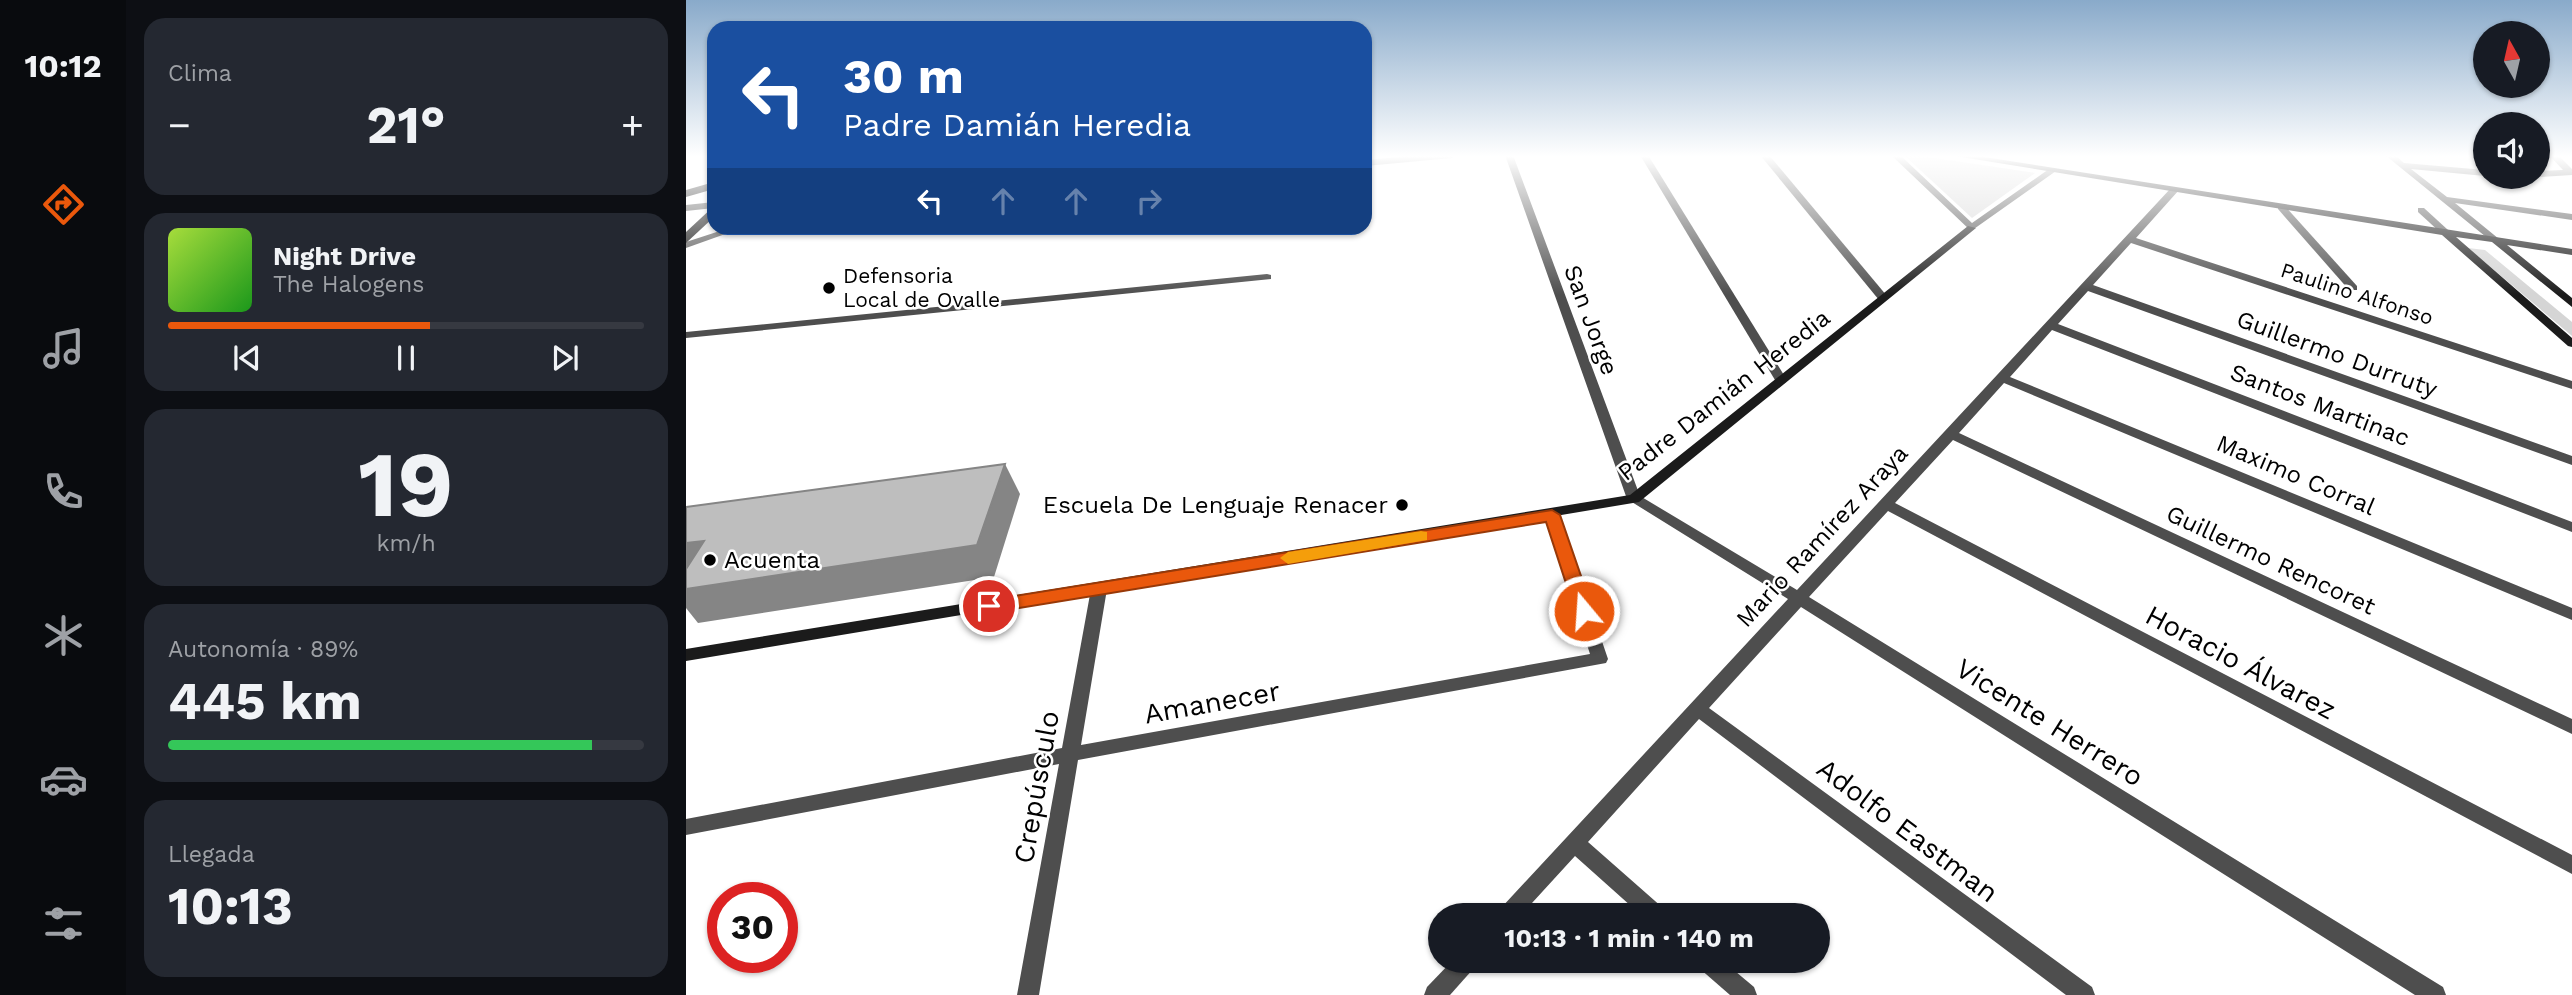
<!DOCTYPE html>
<html lang="es">
<head>
<meta charset="utf-8">
<style>
  :root { --surface:#171b24; --page:#242831; --text:#f1f3f6; --muted:#9ea1a6; --line:#363941; --accent:#ea580c }
  body { margin:0; font-family:"Work Sans",sans-serif; background:var(--page); color:var(--text); height:100vh; display:flex; flex-direction:column; font-size:26px; white-space:nowrap }
  * { box-sizing:border-box; margin:0 }
  p { font-size:23px; color:var(--muted) }
  .icon { flex:none; width:38px; height:38px; fill:none; stroke:currentColor; stroke-width:2; stroke-linecap:round; stroke-linejoin:round }
  .map { position:relative; flex:1; overflow:hidden }
  .sheet { display:flex; flex-direction:column; gap:18px; padding:18px; background:#0d0f14; width:560px }
  .sheet>* { flex:none }
  .hud { position:absolute; left:21px; top:21px; width:665px; height:214px; border-radius:21px; box-shadow:0 2px 5px #0004; background:#1a4fa0; color:#fff; overflow:hidden }
  .needle { width:46px; rotate:352deg }
  .tools { position:absolute; left:1787px; top:21px; display:grid; gap:14px }
  .tools a { display:grid; place-items:center; width:77px; height:77px; border-radius:50%; background:var(--surface); box-shadow:0 2px 5px #0004; font-size:35px }
  .speed { position:absolute; left:21px; top:882px; display:flex; gap:14px; font-size:35px; font-weight:700; text-align:center }
  .speed>* { display:grid; place-content:center; width:91px; height:91px; border-radius:50%; background:var(--surface); box-shadow:0 2px 5px #0004; line-height:1 }
  .speed .limit { border:10px solid #d22; background:#fff; color:#111 }
  .pin { position:absolute; display:grid; place-items:center; width:60px; height:60px; color:#fff; margin:-30px; border:4px solid #fff; border-radius:50%; box-shadow:0 2px 7px #0007 }
  .me { position:absolute; width:77px; margin:-38px; rotate:342deg; stroke-linejoin:round; filter:drop-shadow(0 0 5px #0008) }
  .turn { display:flex; align-items:center; gap:24px; height:147px; padding:0 21px; font-size:32px }
  .turn .icon { width:91px; height:91px; stroke-width:2.5 }
  .turn b { display:block; font-size:49px; line-height:60px }
  .lanes { display:flex; align-items:center; height:66px; padding:0 21px; background:#0003; justify-content:center; gap:35px; direction:ltr }
  .lanes .off { opacity:.35 }
  .big { font-size:52px; font-weight:700; line-height:1.1 }
  .sheet .card { flex:1; display:flex; flex-direction:column; justify-content:center; gap:10px; min-width:0; padding:0 24px; border-radius:21px; background:var(--page) }
  .sheet .dial { align-items:center; gap:0 }
  .dial b { font-size:91px; line-height:1 }
  .song { display:flex; align-items:center; gap:21px }
  .cover { width:84px; height:84px; border-radius:10px; background:linear-gradient(135deg,hsl(80 70% 55%),hsl(120 70% 35%)) }
  .played { height:7px; border-radius:4px; background:linear-gradient(90deg,var(--accent) 55%,var(--line) 55%) }
  .keys { display:flex; justify-content:space-around; direction:ltr }
  .heat { display:flex; justify-content:space-between; align-items:center; font-size:38px; direction:ltr }
  .charge { height:10px; border-radius:5px; background:linear-gradient(90deg,#34c759 89%,var(--line) 0) }
  .trip { position:absolute; left:742px; top:903px; width:402px; height:70px; border-radius:35px; background:var(--surface); box-shadow:0 2px 5px #0004; font-weight:700; line-height:70px; text-align:center }
  main { display:flex; flex:1; min-height:0 }
  .menu { display:flex; flex-direction:column; width:126px; justify-content:space-around; align-items:center; background:#090b0e; color:var(--muted) }
  .menu .icon { width:49px; height:49px }
  .menu .current { color:var(--accent) }
  .menu b { font-size:32px; color:var(--text) }
  .map>svg:first-child { display:block }
  .green { fill:#d5d5d5 }
  .lines { fill:none; stroke-linecap:round; stroke-linejoin:round }
  .lane { fill:#4e4e4e; fill-rule:evenodd }
  .street { fill:#4e4e4e; fill-rule:evenodd }
  .secondary { fill:#1b1b1b; fill-rule:evenodd }
  .primary { fill:#000; fill-rule:evenodd }
  .shaded-wall { fill:#858585 }
  .building { fill:#bebebe; stroke:#858585; stroke-width:2 }
  .route { fill:#ea580c; stroke:#983908; stroke-width:2 }
  .slow { fill:#f59e0b }
  .poi-dot { fill:#000; stroke:#fff; stroke-width:2.5 }
  .labels { text-anchor:middle; stroke-width:5; stroke-linejoin:round; paint-order:stroke }
  .far-poi-label { font-size:21px; fill:#000; stroke:#fff; text-anchor:start }
  .far-street-label { font-size:21px; fill:#000; stroke:#fff }
  .street-label { font-size:24px; fill:#000; stroke:#fff }
  .poi-label { font-size:24px; fill:#000; stroke:#fff; text-anchor:end }
  .near-street-label { font-size:28px; fill:#000; stroke:#fff }
</style>
</head>
<body>
<main>
<nav class="menu">
<b>10:12</b>
<svg class="icon current" aria-label="directions" viewBox="0 0 24 24"><path d="M12 3l9 9-9 9-9-9zM9 14v-3h6M13 9l2 2-2 2"/></svg>
<svg class="icon" aria-label="music" viewBox="0 0 24 24"><path d="M9 18V5l10-2v13"/><circle cx="6" cy="18" r="3"/><circle cx="16" cy="16" r="3"/></svg>
<svg class="icon" aria-label="phone" viewBox="0 0 24 24"><path d="M5 4h4l2 5-3 2q2 4 5 5l2-3 5 2v4C11 20 4 13 5 4z"/></svg>
<svg class="icon" aria-label="climate" viewBox="0 0 24 24"><path d="M12 3v18M4 7l16 10M4 17L20 7"/></svg>
<svg class="icon" aria-label="car" viewBox="0 0 24 24"><path d="M5 17H2v-5l4-1 3-4h7l3 4 3 1v5h-3M9 17h6M6 11h13"/><circle cx="7" cy="17" r="2"/><circle cx="17" cy="17" r="2"/></svg>
<svg class="icon" aria-label="filters" viewBox="0 0 24 24"><path d="M4 7h16M4 17h16"/><circle cx="9" cy="7" r="2"/><circle cx="15" cy="17" r="2"/></svg>
</nav>
<section class="sheet">
<div class="card"><p>Clima</p>
<div class="heat"><a>−</a><b class="big">21°</b><a>+</a></div>
</div>
<div class="card">
<div class="song"><i class="cover"></i><div><b>Night Drive</b><p>The Halogens</p></div></div>
<div class="played"></div>
<div class="keys"><svg class="icon" aria-label="previous" viewBox="0 0 24 24"><path d="M18 5L8 12l10 7zM5 5v14"/></svg><svg class="icon" aria-label="pause" viewBox="0 0 24 24"><path d="M8 5v14M16 5v14"/></svg><svg class="icon" aria-label="next" viewBox="0 0 24 24"><path d="M6 5l10 7-10 7zM19 5v14"/></svg></div>
</div>
<div class="card dial"><b>19</b><p>km/h</p></div>
<div class="card"><p>Autonomía · 89%</p><b class="big">445 km</b><div class="charge"></div></div>
<div class="card"><p>Llegada</p><b class="big">10:13</b></div>
</section>
<div class="map">
<svg width="1886" height="995" viewBox="0 0 1886 995">
  <rect width="100%" height="100%" fill="#fff"/>
  <g class="green">
    <path d="M 1218,155 L 1228,155 L 1349,173 L 1286,218 Z"/>
    <path d="M 1782,248 L 1799,250 L 1886,322 L 1886,336 Z"/>
  </g>
  <g class="lines">
    <g class="lane">
      <path d="M 43,228 L 56,228 L 0,248 L 0,242 Z"/>
      <path d="M 581,274 L 585,275 L 585,279 L 0,338 L 0,332 Z"/>
    </g>
    <g class="street">
      <path d="M 736,155 L 770,155 L 766,158 L 679,166 L 679,160 Z"/>
      <path d="M 819,155 L 827,155 L 954,496 L 1111,590 L 1485,188 L 1493,190 L 1450,238 L 1886,381 L 1886,389 L 1445,243 L 1407,285 L 1886,456 L 1886,465 L 1402,291 L 1372,324 L 1886,522 L 1886,532 L 1366,330 L 1324,377 L 1886,608 L 1886,620 L 1318,383 L 1273,433 L 1886,719 L 1886,734 L 1267,440 L 1209,503 L 1886,855 L 1886,874 L 1202,511 L 1123,597 L 1757,987 L 1760,995 L 1729,995 L 1115,607 L 1023,708 L 1406,987 L 1409,995 L 1380,995 L 1013,719 L 902,842 L 977,908 L 980,915 L 955,915 L 889,856 L 835,915 L 812,915 L 815,908 L 1102,599 L 941,499 Z"/>
      <path d="M 954,155 L 962,155 L 1101,380 L 1099,383 L 1095,384 L 1089,380 Z"/>
      <path d="M 1074,155 L 1083,155 L 1201,296 L 1201,300 L 1193,300 Z"/>
      <path d="M 1205,155 L 1214,155 L 1286,223 L 1363,169 L 1370,171 L 1285,231 Z"/>
      <path d="M 1699,155 L 1709,155 L 1718,163 L 1799,170 L 1799,176 L 1725,169 L 1761,197 L 1886,214 L 1886,220 L 1769,203 L 1813,239 L 1805,241 Z"/>
      <path d="M 1863,155 L 1872,155 L 1886,169 L 1886,175 L 1852,177 L 1852,171 L 1877,170 Z"/>
      <path d="M 28,202 L 28,208 L 0,211 L 0,205 Z"/>
      <path d="M 1592,205 L 1598,205 L 1671,286 L 1671,290 L 1663,290 L 1592,209 Z"/>
      <path d="M 1732,208 L 1738,208 L 1762,230 L 1762,234 L 1756,234 L 1732,212 Z"/>
      <path d="M 866,510 L 873,515 L 922,659 L 920,663 L 392,760 L 353,995 L 331,995 L 373,764 L 0,835 L 0,819 L 376,748 L 405,589 L 408,585 L 418,585 L 421,589 L 395,745 L 904,654 L 859,515 Z"/>
      <path d="M 766,961 L 791,961 L 788,968 L 764,995 L 738,995 L 741,987 Z"/>
      <path d="M 1010,961 L 1037,961 L 1068,987 L 1071,995 L 1044,995 L 1013,968 Z"/>
    </g>
    <g class="secondary">
      <path d="M 1263,155 L 1285,155 L 1886,249 L 1886,255 L 1821,245 L 1886,298 L 1886,307 L 1806,242 L 1770,237 L 1886,338 L 1886,347 L 1882,346 L 1756,235 Z"/>
      <path d="M 1282,226 L 1290,228 L 953,502 L 0,661 L 0,649 L 944,495 Z"/>
    </g>
    <g class="primary">
      <path d="M 28,182 L 28,189 L 0,197 L 0,190 Z"/>
      <path d="M 28,206 L 28,217 L 0,243 L 0,232 Z"/>
    </g>
  </g>
  <g class="shaded-wall">
    <path d="M 319,464 L 334,494 L 308,577 L 12,623 L 0,608 L 0,589 Z"/>
    <path d="M 18,541 L 0,578 L 0,543 Z"/>
  </g>
  <path class="building" d="M 319,464 L 291,545 L 0,589 L 0,569 L 18,541 L 0,543 L 0,507 Z"/>
  <linearGradient id="sky" x2="0" y2="1"><stop stop-color="#89aaca"/><stop offset="0.53" stop-color="#fff"/><stop offset="1" stop-color="#fff" stop-opacity="0"/></linearGradient>
  <rect width="1886" height="295" fill="url(#sky)"/>
  <path class="route" d="M 866,510 L 874,515 L 907,611 L 904,616 L 898,617 L 889,611 L 860,522 L 303,613 L 294,606 L 303,600 Z"/>
  <path class="slow" d="M 735,531 L 741,532 L 741,540 L 602,564 L 594,558 L 602,552 Z"/>
  <g class="poi-dot">
    <circle cx="143" cy="288" r="7"/>
    <circle cx="716" cy="505" r="7"/>
    <circle cx="24" cy="560" r="7"/>
  </g>
  <g class="labels">
    <g class="far-poi-label">
      <text x="157" y="283">Defensoria<tspan x="157" dy="24">Local de Ovalle</tspan></text>
    </g>
    <g class="far-street-label">
      <text transform="translate(1671 294) rotate(18)" y="7">Paulino Alfonso</text>
    </g>
    <g class="street-label">
      <text transform="translate(905 320) rotate(70)" y="8">San Jorge</text>
      <text transform="translate(1651 354) rotate(20)" y="8">Guillermo Durruty</text>
      <text transform="translate(1038 395) rotate(-38)" y="8">Padre Damián Heredia</text>
      <text transform="translate(1634 405) rotate(21)" y="8">Santos Martinac</text>
      <text transform="translate(1610 475) rotate(23)" y="8">Maximo Corral</text>
      <text transform="translate(1136 536) rotate(-47)" y="8">Mario Ramírez Araya</text>
      <text transform="translate(1585 560) rotate(25)" y="8">Guillermo Rencoret</text>
    </g>
    <g class="poi-label">
      <text x="702" y="513">Escuela De Lenguaje Renacer</text>
      <text x="38" y="568" text-anchor="start">Acuenta</text>
    </g>
    <g class="near-street-label">
      <text transform="translate(1555 662) rotate(28)" y="10">Horacio Álvarez</text>
      <text transform="translate(526 702) rotate(-10)" y="10">Amanecer</text>
      <text transform="translate(1364 722) rotate(32)" y="10">Vicente Herrero</text>
      <text transform="translate(350 787) rotate(-80)" y="10">Crepúsculo</text>
      <text transform="translate(1222 830) rotate(37)" y="10">Adolfo Eastman</text>
    </g>
  </g>
</svg>
<div class="tools">
<a><svg class="needle" viewBox="-14 -14 28 28"><path d="M0-13l5 13h-10z" fill="#e53935"/><path d="M0 13l5-13h-10z" fill="#9ea1a6"/></svg></a>
<a><svg class="icon" aria-label="sound" viewBox="0 0 24 24"><path d="M4 9h4l5-4v14l-5-4H4zM17 9q2 3 0 6"/></svg></a>
</div>
<div class="speed"><div class="limit">30</div></div>
<div class="pin" style="left:303px;top:606px;background:#d93025"><svg class="icon" aria-label="arrive" viewBox="0 0 24 24"><path d="M6 21V4h12l-3 4 3 4H6"/></svg></div>
<svg class="me" style="left:898px;top:611px" viewBox="-20 -20 40 40"><circle r="17" fill="#ea580c" stroke="#fff" stroke-width="3"/><path d="M0-11L8 9 0 5-8 9z" fill="#fff"/></svg>
<div class="trip">10:13 · 1 min · 140 m</div>
<div class="hud">
<div class="turn"><svg class="icon" aria-label="left" viewBox="0 0 24 24"><path d="M17 20v-9H6M10 6l-5 5 5 5"/></svg><div><b>30 m</b>Padre Damián Heredia</div></div>
<div class="lanes"><svg class="icon" aria-label="left" viewBox="0 0 24 24"><path d="M17 20v-9H6M10 6l-5 5 5 5"/></svg><svg class="icon off" aria-label="ahead" viewBox="0 0 24 24"><path d="M12 20V5M6 11l6-6 6 6"/></svg><svg class="icon off" aria-label="ahead" viewBox="0 0 24 24"><path d="M12 20V5M6 11l6-6 6 6"/></svg><svg class="icon off" aria-label="right" viewBox="0 0 24 24"><path d="M7 20v-9h11M14 6l5 5-5 5"/></svg></div>
</div>
</div>
</main>
</body>
</html>
